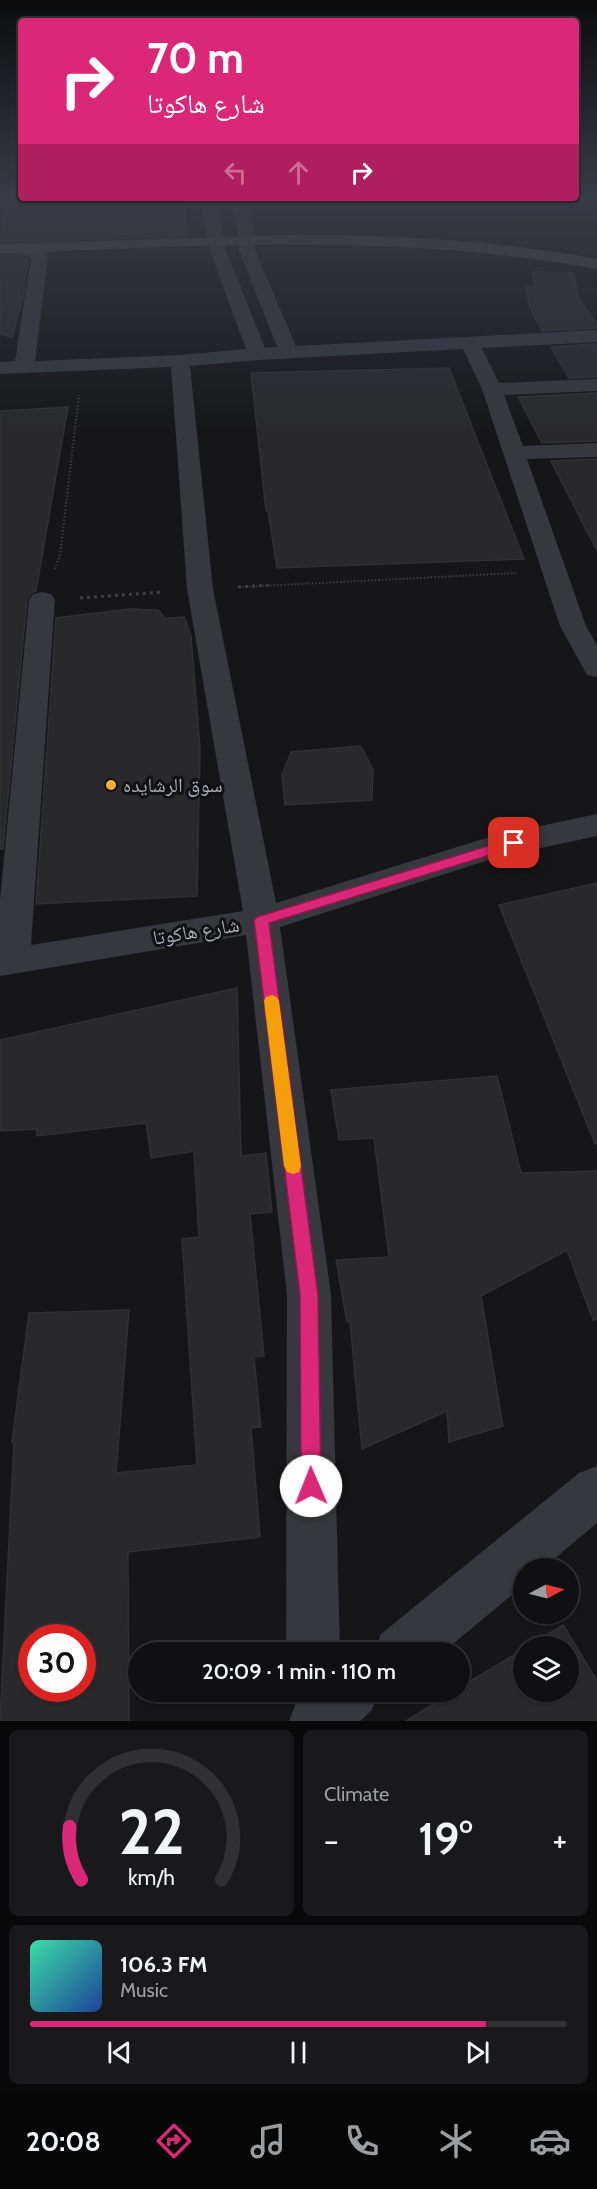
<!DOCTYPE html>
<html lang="en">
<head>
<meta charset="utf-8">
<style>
  :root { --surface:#101012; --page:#19191b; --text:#f1f3f6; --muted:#9c9d9f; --line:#303032; --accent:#db2777 }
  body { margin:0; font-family:Cabin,"Noto Naskh Arabic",sans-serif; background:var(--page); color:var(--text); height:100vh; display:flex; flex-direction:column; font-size:22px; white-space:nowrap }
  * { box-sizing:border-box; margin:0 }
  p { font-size:20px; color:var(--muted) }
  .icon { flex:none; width:33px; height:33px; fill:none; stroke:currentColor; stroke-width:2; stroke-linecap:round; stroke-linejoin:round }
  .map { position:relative; height:1721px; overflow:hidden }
  .side { display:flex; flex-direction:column; gap:9px; padding:9px; background:#09090a; flex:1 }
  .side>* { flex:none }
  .hud { position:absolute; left:18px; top:18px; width:561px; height:183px; border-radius:6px; box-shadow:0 2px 4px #0004,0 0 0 2px var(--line); background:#db2777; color:#fff; overflow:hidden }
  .needle { width:39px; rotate:83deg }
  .controls { position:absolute; left:513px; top:1558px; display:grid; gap:12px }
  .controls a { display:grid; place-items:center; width:66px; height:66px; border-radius:50%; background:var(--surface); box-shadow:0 2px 4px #0004,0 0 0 2px var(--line); font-size:30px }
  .speed { position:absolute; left:18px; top:1624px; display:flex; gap:12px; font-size:30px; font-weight:700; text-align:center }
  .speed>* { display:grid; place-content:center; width:78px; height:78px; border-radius:50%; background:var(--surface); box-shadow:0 2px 4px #0004,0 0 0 2px var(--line); line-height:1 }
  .speed .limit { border:9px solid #d22; background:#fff; color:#111 }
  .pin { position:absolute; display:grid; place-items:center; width:51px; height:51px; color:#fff; margin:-26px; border-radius:12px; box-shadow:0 3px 9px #0006 }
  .me { position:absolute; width:66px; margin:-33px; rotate:359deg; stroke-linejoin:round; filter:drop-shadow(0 0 4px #0008) }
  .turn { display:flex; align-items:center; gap:21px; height:126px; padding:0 30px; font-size:27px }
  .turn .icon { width:78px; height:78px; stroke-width:2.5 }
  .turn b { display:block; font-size:42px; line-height:51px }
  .lanes { display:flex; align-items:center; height:57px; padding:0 30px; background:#0003; justify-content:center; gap:30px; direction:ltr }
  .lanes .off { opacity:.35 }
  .big { font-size:45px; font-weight:600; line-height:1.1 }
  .side .tile { flex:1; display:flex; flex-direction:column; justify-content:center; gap:9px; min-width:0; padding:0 21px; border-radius:9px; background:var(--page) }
  .side .dial { align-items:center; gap:0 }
  .dial svg { height:156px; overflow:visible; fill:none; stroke:var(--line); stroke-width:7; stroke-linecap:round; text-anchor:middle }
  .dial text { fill:var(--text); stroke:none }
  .song { display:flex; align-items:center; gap:18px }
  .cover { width:72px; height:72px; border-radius:9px; background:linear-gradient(135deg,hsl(160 70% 55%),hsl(220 70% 35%)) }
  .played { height:6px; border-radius:3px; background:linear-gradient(90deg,var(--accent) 85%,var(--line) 85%) }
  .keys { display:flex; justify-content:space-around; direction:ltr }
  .heat { display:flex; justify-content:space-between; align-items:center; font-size:33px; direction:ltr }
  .side .tiles { flex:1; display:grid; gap:9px; grid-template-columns:1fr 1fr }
  .tile:last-child { grid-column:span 2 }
  .trip { position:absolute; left:128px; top:1642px; width:342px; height:60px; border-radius:30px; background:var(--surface); box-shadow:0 2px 4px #0004,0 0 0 2px var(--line); font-weight:600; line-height:60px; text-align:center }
  .dock { display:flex; height:96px; justify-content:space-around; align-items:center; background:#060607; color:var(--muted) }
  .dock .icon { width:42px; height:42px }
  .dock .selected { color:var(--accent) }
  .dock b { font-size:27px; color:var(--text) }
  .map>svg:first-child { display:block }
  .building { fill:#29292c; stroke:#303034; stroke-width:1.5; fill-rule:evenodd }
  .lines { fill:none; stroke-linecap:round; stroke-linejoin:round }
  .path-far1 { stroke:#3d3f44; stroke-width:2; stroke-dasharray:1.5 2; stroke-linecap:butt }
  .path { stroke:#3d3f44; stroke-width:3; stroke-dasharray:3 4; stroke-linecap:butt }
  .minor { fill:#37383d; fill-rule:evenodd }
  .secondary { fill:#45474d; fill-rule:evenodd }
  .route { fill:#db2777; stroke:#8e194d; stroke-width:1.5 }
  .slow { fill:#f59e0b }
  .poi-dot { fill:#f2b134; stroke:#111113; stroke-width:2 }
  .labels { text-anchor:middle; stroke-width:6; stroke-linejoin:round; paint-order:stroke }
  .poi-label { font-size:20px; fill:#a8adb8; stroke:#111113; text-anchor:start }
  .street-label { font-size:20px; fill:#a8adb8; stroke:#111113 }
</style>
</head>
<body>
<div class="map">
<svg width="597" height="1721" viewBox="0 0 597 1721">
  <rect width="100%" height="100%" fill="#161618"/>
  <g class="building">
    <path d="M 5,198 L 182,198 L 188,236 L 0,242 Z"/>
    <path d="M 17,255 L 28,260 L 23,297 L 12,337 L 0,334 L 0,256 Z"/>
    <path d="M 532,272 L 573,273 L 580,301 L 597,323 L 597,328 L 542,331 L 530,308 L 525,286 L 535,286 Z"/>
    <path d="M 597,344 L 597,377 L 569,378 L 551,347 Z"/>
    <path d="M 449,368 L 524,559 L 277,568 L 268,511 L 266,511 L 251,373 Z"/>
    <path d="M 597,393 L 597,441 L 542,443 L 518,397 Z"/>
    <path d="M 68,407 L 36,591 L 31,593 L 27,600 L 3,849 L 0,849 L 0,411 Z"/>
    <path d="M 597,459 L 597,551 L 551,461 Z"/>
    <path d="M 129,609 L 158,610 L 165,618 L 184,617 L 191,636 L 200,748 L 197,896 L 36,904 L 56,618 Z"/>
    <path d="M 361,746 L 373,770 L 372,800 L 285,805 L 282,775 L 291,752 Z"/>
    <path d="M 597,883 L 597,1144 L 595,1144 L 499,905 Z"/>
    <path d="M 237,988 L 241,1156 L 266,1153 L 272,1212 L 250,1214 L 264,1356 L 254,1357 L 261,1427 L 251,1428 L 260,1537 L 128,1552 L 129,1721 L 0,1721 L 14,1442 L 12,1442 L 29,1313 L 129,1310 L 116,1473 L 197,1465 L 182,1239 L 199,1237 L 194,1151 L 151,1158 L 146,1123 L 37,1136 L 37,1129 L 0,1131 L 0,1040 ZM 32,1638 L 82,1638 L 82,1689 L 32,1689 Z"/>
    <path d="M 497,1076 L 521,1173 L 597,1171 L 597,1319 L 593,1320 L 567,1250 L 481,1296 L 503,1426 L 449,1442 L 447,1411 L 362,1449 L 350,1322 L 347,1322 L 336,1260 L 389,1257 L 374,1138 L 339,1140 L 331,1090 Z"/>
    <path d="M 563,1625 L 597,1681 L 597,1721 L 406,1721 L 453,1692 L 459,1692 L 459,1688 L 524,1649 L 524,1692 L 568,1692 L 568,1647 L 527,1647 Z"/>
  </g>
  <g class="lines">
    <g class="path-far1">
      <path d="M 55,569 L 60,555 L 79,395"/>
      <path d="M 242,587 L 516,573"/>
    </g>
    <g class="path">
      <path d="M 238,587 L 272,585"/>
      <path d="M 80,598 L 162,592"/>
    </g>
    <g class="minor">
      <path d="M 199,198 L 215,198 L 226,251 L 265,348 L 277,347 L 239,250 L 240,241 L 230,198 L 246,198 L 256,241 L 255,250 L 296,346 L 597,330 L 597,342 L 482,348 L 499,383 L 597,379 L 597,391 L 504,395 L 523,446 L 597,443 L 597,457 L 527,459 L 586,626 L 597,645 L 597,677 L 587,675 L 560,626 L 482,389 L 463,349 L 258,360 L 190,366 L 213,589 L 276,903 L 493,836 L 597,814 L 597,836 L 498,857 L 280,927 L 331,1295 L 340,1653 L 286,1653 L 287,1295 L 246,935 L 0,976 L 0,900 L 29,600 L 33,594 L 42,592 L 51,594 L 55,600 L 31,945 L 243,911 L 187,589 L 171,367 L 0,374 L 0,362 L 15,361 L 31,258 L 14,252 L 12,248 L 20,243 L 46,252 L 48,256 L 35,361 L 180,355 L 246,349 L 210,251 Z"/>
      <path d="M 597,1466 L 597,1523 L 542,1569 L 524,1569 L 524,1585 L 442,1653 L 373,1653 L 381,1634 L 579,1473 Z"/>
      <path d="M 309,1692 L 380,1692 L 371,1711 L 360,1721 L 289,1721 L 297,1701 Z"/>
    </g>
    <path class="secondary" d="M 289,235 C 393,235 495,240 597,259 L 597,269 C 400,233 199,245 0,254 L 0,244 Z"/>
  </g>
  <linearGradient id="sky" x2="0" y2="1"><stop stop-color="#0c0c0d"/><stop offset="0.45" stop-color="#363c48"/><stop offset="1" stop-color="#363c48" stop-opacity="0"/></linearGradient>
  <rect width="597" height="435" fill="url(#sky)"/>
  <path class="route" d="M 514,838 L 521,843 L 519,846 L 269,923 L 318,1295 L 321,1486 L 318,1493 L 311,1496 L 304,1493 L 301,1486 L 300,1295 L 254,920 L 257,917 Z"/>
  <path class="slow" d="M 272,995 L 277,997 L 279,1001 L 301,1166 L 299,1172 L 293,1174 L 287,1172 L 284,1166 L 264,1001 L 266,997 Z"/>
  <circle class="poi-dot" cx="111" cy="785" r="6"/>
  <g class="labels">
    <g class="poi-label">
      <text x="123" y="792">سوق الرشايده</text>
    </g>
    <g class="street-label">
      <text transform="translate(196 931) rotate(-9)" y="7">شارع هاكوتا</text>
    </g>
  </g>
</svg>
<div class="controls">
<a><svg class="needle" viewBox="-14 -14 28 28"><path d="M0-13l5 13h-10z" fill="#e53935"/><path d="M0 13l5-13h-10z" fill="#9c9d9f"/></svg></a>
<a><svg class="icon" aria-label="layers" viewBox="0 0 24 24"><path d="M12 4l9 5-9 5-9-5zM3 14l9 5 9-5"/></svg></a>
</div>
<div class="speed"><div class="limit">30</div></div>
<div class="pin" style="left:514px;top:843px;background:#d93025"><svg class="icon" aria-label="arrive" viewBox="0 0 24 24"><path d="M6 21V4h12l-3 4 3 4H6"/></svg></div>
<svg class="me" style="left:311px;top:1486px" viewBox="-20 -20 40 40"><circle r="19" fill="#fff"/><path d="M0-13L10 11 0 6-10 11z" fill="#db2777"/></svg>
<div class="trip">20:09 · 1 min · 110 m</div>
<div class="hud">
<div class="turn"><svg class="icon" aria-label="right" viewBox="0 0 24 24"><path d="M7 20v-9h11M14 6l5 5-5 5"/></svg><div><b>70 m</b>شارع هاكوتا</div></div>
<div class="lanes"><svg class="icon off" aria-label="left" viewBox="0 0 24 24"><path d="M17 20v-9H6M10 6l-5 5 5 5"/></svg><svg class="icon off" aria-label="ahead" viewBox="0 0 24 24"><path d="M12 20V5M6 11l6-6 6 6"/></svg><svg class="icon" aria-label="right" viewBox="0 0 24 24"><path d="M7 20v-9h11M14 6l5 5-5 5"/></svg></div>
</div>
</div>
<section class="side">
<div class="tiles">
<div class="tile dial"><svg viewBox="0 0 100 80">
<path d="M14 69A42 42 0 1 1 86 69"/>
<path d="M14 69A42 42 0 0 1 8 42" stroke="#db2777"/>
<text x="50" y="56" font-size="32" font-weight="700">22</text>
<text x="50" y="72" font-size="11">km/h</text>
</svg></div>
<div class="tile"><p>Climate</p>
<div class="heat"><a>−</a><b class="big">19°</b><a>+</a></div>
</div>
<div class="tile">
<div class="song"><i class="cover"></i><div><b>106.3 FM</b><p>Music</p></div></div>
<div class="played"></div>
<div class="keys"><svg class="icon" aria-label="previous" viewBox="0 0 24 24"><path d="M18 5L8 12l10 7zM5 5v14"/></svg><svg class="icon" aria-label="pause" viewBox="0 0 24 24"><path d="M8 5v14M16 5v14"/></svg><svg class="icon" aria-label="next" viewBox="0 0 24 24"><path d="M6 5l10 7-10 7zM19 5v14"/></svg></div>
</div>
</div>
</section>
<nav class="dock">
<b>20:08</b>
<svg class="icon selected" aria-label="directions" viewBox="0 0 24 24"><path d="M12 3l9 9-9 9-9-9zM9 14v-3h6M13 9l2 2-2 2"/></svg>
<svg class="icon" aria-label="music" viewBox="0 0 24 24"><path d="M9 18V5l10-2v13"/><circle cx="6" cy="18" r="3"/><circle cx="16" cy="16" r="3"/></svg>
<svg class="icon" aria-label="phone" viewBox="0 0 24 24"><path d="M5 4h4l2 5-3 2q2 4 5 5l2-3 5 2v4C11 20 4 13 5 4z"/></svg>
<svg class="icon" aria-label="climate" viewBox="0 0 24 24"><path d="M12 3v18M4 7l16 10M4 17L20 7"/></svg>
<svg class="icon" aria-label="car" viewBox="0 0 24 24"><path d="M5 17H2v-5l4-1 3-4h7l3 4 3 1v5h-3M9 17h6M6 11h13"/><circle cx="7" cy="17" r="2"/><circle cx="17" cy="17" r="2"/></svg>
</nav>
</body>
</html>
